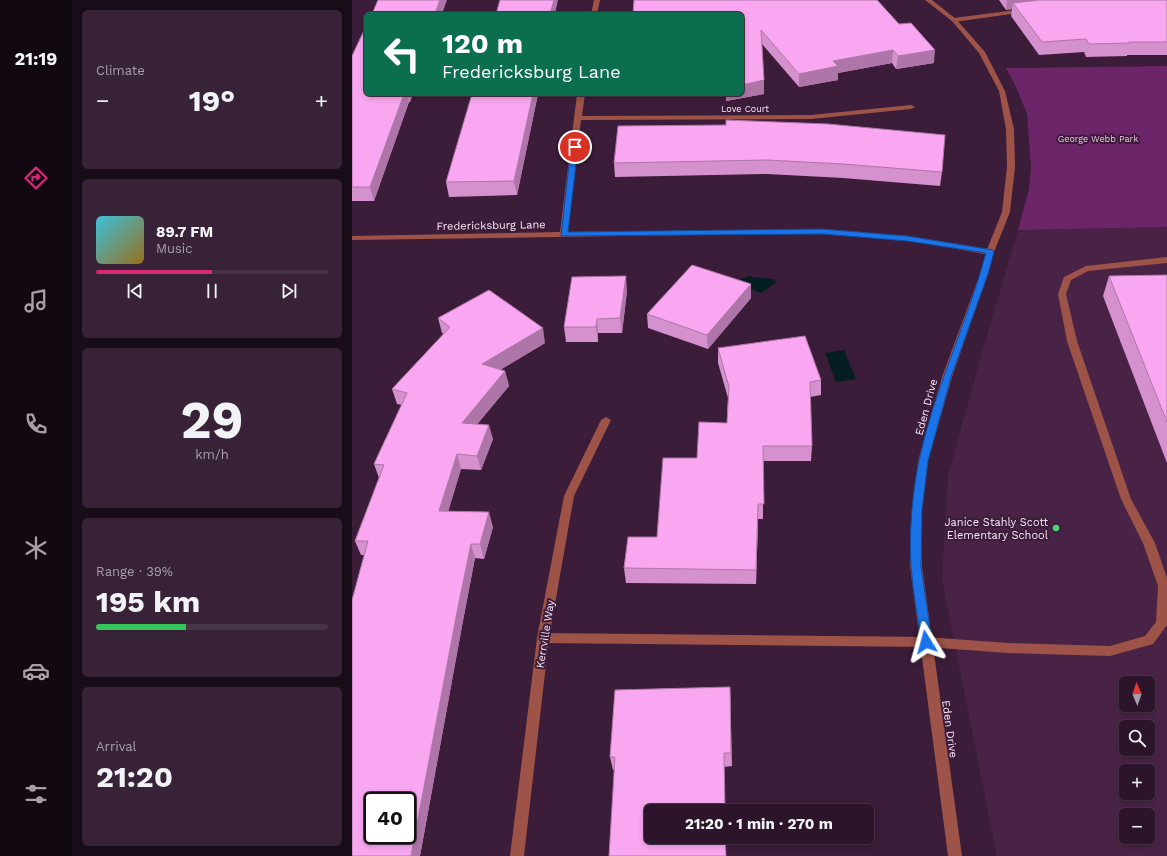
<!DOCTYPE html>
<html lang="en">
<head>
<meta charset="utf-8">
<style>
  :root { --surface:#2c152b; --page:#382237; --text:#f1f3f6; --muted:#a69fa9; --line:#483447; --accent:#db2777 }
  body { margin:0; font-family:"Work Sans",sans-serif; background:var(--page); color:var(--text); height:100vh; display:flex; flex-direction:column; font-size:15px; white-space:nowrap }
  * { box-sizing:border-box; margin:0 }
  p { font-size:13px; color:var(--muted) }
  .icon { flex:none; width:22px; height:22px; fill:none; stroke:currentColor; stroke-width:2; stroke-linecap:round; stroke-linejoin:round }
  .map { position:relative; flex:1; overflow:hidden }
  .details { display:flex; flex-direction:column; gap:10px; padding:10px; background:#180c18; width:280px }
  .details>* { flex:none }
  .hud { position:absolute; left:12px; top:12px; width:380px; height:84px; border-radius:6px; box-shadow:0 2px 6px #0003,0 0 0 1px var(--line); background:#0b6e4f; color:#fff; overflow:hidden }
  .needle { width:26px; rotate:358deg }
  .tools { position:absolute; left:767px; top:676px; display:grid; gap:8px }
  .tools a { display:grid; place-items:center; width:36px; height:36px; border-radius:6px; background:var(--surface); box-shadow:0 2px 6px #0003,0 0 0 1px var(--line); font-size:20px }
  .speed { position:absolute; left:12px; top:792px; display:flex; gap:8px; font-size:20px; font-weight:700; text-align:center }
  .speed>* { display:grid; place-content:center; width:52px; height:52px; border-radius:50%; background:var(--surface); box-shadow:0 2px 6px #0003,0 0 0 1px var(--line); line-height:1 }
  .speed .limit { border:2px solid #111; border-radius:6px; background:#fff; color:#111 }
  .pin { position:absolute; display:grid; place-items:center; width:34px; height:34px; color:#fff; margin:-17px; border:2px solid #fff; border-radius:50%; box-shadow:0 1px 4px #0007 }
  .me { position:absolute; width:44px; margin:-22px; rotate:352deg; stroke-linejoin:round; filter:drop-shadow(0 0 3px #0008) }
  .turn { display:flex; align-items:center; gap:14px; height:84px; padding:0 12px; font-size:18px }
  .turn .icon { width:52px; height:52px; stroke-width:2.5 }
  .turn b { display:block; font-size:28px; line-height:34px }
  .big { font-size:30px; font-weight:700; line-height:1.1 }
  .details .widget { flex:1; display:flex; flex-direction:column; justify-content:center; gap:6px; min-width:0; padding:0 14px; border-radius:6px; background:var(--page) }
  .details .dial { align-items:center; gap:0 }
  .dial b { font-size:52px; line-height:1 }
  .song { display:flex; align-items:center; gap:12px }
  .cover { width:48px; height:48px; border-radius:6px; background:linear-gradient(135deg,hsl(190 70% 55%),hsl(40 70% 35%)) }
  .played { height:4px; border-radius:2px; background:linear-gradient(90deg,var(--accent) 50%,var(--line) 50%) }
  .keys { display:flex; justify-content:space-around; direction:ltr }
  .heat { display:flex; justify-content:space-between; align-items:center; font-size:22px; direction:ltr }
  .charge { height:6px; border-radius:3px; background:linear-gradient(90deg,#34c759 39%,var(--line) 0) }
  .trip { position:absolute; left:292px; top:804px; width:230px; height:40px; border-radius:6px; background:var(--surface); box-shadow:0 2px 6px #0003,0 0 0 1px var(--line); font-weight:700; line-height:40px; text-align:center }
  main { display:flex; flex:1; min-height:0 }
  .dock { display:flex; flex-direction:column; width:72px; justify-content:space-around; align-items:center; background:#120811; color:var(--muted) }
  .dock .icon { width:28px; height:28px }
  .dock .on { color:var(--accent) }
  .dock b { font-size:18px; color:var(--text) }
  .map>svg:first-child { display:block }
  .built { fill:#482345; fill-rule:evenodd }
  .green { fill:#6d2569 }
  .water { fill:#041e22 }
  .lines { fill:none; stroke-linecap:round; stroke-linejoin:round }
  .service { fill:#9d5348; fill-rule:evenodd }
  .minor { fill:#9d5348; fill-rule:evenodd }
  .tertiary { fill:#9d5348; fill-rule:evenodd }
  .wall { fill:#d590ce }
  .shaded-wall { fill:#ae75a8 }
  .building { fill:#f8a7f0; stroke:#ae75a8; fill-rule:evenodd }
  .route { fill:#1a73e8; stroke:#114b97 }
  .poi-dot { fill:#4dd676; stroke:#3b1c39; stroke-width:1.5 }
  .labels { text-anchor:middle; stroke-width:4; stroke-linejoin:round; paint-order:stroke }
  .far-street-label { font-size:9px; fill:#fce7fa; stroke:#3b1c39 }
  .far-park-label { font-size:9px; fill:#f2c2ed; stroke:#3b1c39 }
  .street-label { font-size:11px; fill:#fce7fa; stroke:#3b1c39 }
  .poi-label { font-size:11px; fill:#fce7fa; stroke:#3b1c39; text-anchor:end }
</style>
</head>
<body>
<main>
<nav class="dock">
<b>21:19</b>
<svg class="icon on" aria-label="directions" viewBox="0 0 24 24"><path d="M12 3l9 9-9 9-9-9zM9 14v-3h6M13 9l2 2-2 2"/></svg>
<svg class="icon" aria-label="music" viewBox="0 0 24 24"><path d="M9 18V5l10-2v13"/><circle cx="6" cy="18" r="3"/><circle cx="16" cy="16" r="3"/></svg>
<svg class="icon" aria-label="phone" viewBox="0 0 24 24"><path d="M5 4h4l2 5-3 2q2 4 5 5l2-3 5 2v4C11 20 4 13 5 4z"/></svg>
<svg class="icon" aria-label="climate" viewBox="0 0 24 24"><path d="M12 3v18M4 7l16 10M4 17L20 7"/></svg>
<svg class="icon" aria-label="car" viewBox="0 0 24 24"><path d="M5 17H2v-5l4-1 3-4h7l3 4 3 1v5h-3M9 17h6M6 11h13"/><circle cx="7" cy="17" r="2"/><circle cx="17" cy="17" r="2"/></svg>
<svg class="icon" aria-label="filters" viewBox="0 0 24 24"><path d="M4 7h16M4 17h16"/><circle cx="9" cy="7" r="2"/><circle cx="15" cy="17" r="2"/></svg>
</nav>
<section class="details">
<div class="widget"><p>Climate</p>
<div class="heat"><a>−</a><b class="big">19°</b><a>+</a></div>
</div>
<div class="widget">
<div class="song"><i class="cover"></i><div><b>89.7 FM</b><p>Music</p></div></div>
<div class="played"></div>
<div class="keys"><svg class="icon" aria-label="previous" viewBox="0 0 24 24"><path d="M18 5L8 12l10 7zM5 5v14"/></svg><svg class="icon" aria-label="pause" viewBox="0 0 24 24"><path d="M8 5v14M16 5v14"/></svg><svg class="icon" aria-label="next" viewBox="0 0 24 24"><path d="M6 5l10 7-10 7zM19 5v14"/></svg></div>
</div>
<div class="widget dial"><b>29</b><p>km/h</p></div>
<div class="widget"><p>Range · 39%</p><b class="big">195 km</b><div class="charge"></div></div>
<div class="widget"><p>Arrival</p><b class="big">21:20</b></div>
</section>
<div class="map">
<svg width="815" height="856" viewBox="0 0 815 856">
  <rect width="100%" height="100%" fill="#3b1c39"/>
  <path class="built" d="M 815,227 L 815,856 L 645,856 L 590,580 L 596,476 L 629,356 L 666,230 ZM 774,683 L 796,683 L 796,705 L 774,705 ZM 774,727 L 796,727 L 796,749 L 774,749 ZM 774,771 L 796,771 L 796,793 L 774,793 ZM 774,815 L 796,815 L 796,837 L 774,837 Z"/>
  <path class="green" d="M 815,66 L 815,227 L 666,230 L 677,189 L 679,167 L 675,114 L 665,89 L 654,68 Z"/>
  <g class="water">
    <path d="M 397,276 C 405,279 414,277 423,280 L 424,283 L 409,293 L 405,292 L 384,281 Z"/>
    <path d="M 492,350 L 504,379 L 484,382 L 473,353 Z"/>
  </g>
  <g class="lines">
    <path class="service" d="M 815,257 L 815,263 L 736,271 L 719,280 L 714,294 L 725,341 L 779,499 L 803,543 L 815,578 L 815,625 L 801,644 L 758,656 L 656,653 L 574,647 L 191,643 L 187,642 L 185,638 L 187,634 L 191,633 L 574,637 L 656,643 L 758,646 L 793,636 L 804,622 L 806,586 L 791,543 L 769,499 L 715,341 L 706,294 L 712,277 L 734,266 Z"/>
    <g class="minor">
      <path d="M 242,0 L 248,0 L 245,14 L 239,14 Z"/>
      <path d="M 671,9 L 674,11 L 673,12 L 602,22 L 599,20 L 602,18 Z"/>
      <path d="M 225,94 L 233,94 L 230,116 L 459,115 L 559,105 L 563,107 L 559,109 L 459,119 L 229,120 L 216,232 L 470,229 L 555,236 L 638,249 L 642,252 L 638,255 L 555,240 L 470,233 L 0,240 L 0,236 L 208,232 Z"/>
      <path d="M 254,417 L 259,420 L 222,496 L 197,638 L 172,856 L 158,856 L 185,638 L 212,496 L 249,420 Z"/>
    </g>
    <path class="tertiary" d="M 573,0 L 580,0 L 604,19 L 633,52 L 653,91 L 662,129 L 663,167 L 658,212 L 642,252 L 636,274 L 600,377 L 576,461 L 570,510 L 570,566 L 610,856 L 596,856 L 558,566 L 560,510 L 566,461 L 590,377 L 628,274 L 634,252 L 650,212 L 655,167 L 654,129 L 647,91 L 627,53 L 600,21 Z"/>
  </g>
  <g class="wall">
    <path d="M 525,0 L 582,63 L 544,69 L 540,63 L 486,73 L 486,80 L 447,87 L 410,44 L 412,94 L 374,101 L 374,94 L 390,94 L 390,14 Z"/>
    <path d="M 647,0 L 815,0 L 815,55 L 775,55 L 775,56 L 734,57 L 732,52 L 687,55 L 659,16 L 660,9 L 654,10 Z"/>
    <path d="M 0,56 L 14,94 L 61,94 L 58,102 L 57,102 L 22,201 L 0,201 Z"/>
    <path d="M 186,94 L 165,195 L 97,197 L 94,182 Z"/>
    <path d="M 476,124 L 590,172 L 588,186 L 491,178 L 415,174 L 263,177 L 262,163 Z"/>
    <path d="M 815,275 L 815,463 L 751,296 L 757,276 Z"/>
    <path d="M 399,284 L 399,298 L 356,349 L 296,328 L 295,314 Z"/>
    <path d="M 275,291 L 270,333 L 246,333 L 246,342 L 214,342 L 212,327 Z"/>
    <path d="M 86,318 L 193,343 L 148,370 L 153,371 L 157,386 L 125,424 L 141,439 L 129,470 L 109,469 L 96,511 L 141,527 L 132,559 L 123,558 L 110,626 L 68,856 L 0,856 L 12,555 L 9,555 L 3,541 L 27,478 L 22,464 L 50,405 L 45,404 L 40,389 L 92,334 L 90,333 Z"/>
    <path d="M 366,348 L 469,380 L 469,395 L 458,397 L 460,446 L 459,461 L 411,461 L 411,519 L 406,519 L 404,584 L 274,583 L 272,568 L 305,537 L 375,423 L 376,398 L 366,363 Z"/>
    <path d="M 378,687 L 380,766 L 372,767 L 373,811 L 299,811 L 299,837 L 374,837 L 374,856 L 257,856 L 263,770 L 261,770 L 258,757 L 263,690 Z"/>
  </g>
  <g class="shaded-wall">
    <path d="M 88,0 L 95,0 L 90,14 L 83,14 Z"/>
    <path d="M 202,0 L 206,0 L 203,14 L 198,14 Z"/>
    <path d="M 655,0 L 687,0 L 661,3 L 660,9 L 654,10 Z"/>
    <path d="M 541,50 L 540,63 L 486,73 L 486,80 L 447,87 L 447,74 L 481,61 Z"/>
    <path d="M 583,50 L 582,63 L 544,69 L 546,56 Z"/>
    <path d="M 412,80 L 412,94 L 374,101 L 374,94 L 390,94 L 390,85 Z"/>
    <path d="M 52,94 L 55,94 L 57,102 L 22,201 L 18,187 Z"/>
    <path d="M 56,94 L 61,94 L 58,102 Z"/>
    <path d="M 181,94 L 186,94 L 165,195 L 162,181 Z"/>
    <path d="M 274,276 L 275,291 L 270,333 L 268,318 Z"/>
    <path d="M 399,284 L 399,298 L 356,349 L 355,335 Z"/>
    <path d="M 245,319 L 246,333 L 246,342 L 244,327 Z"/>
    <path d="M 191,328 L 193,343 L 133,379 L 130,364 Z"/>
    <path d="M 153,371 L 157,386 L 114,438 L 110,423 Z"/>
    <path d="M 137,425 L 141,439 L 129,470 L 125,456 Z"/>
    <path d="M 105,454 L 109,469 L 92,526 L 87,511 Z"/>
    <path d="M 406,504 L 406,519 L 404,584 L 404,570 Z"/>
    <path d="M 137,512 L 141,527 L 132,559 L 128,544 Z"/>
    <path d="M 119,544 L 123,558 L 110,626 L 68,856 L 59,856 L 105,612 Z"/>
  </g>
  <g class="building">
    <path d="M 26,0 L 88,0 L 83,14 L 20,14 Z"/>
    <path d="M 148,0 L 202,0 L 198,14 L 144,14 Z"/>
    <path d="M 282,0 L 525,0 L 547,24 L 559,23 L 583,50 L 546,56 L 541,50 L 481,61 L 486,66 L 447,74 L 409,30 L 412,80 L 390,85 L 390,14 L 281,14 Z"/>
    <path d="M 687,0 L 815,0 L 815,42 L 777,42 L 778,43 L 737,44 L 734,39 L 690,42 L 661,3 Z"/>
    <path d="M 14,26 L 14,94 L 52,94 L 18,187 L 0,187 L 0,56 Z"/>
    <path d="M 120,94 L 181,94 L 162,181 L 94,182 Z"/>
    <path d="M 374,120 L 476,124 L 593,135 L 590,172 L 491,164 L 415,160 L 262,163 L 266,126 L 374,125 Z"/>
    <path d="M 340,265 L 399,284 L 355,335 L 295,314 Z"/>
    <path d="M 815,275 L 815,422 L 757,276 Z"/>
    <path d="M 274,276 L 268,318 L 245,319 L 244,327 L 212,327 L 220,277 Z"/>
    <path d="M 137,290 L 191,328 L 130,364 L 153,371 L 110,423 L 137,425 L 125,456 L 105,454 L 87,511 L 137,512 L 128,544 L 119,544 L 105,612 L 59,856 L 0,856 L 0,600 L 16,541 L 3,541 L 32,465 L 22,464 L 55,393 L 40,389 L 98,327 L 86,318 ZM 21,801 L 55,801 L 55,835 L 21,835 Z"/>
    <path d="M 453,336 L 469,380 L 458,382 L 460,446 L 411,446 L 412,504 L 406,504 L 404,570 L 272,568 L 276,537 L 305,537 L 311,458 L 345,458 L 347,422 L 375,423 L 377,387 L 366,348 Z"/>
    <path d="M 378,687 L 379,753 L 372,753 L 373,811 L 299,811 L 299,837 L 373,837 L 374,856 L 257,856 L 263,757 L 258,757 L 263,690 Z"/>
  </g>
  <path class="route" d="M 223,145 L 226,147 L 216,232 L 470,229 L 555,236 L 641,250 L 642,252 L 636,274 L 599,377 L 576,461 L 570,510 L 569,566 L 580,642 L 578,645 L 571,645 L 569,642 C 566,617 561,592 559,567 C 557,532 560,494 567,461 C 582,389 615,324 634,253 L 555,241 L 470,234 L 209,236 L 219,147 Z"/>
  <circle class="poi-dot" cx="704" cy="528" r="4"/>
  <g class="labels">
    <g class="far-street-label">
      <text x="393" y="112">Love Court</text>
    </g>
    <g class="far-park-label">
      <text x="746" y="142">George Webb Park</text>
    </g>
    <g class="street-label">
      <text transform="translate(139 225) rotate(-1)" y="4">Fredericksburg Lane</text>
      <text transform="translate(574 407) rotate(-75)" y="4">Eden Drive</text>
      <text transform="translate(193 634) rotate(-81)" y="4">Kerrville Way</text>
      <text transform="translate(598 729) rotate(82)" y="4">Eden Drive</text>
    </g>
    <g class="poi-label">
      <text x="696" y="526">Janice Stahly Scott<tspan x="696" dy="13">Elementary School</tspan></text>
    </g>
  </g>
</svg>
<div class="tools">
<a><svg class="needle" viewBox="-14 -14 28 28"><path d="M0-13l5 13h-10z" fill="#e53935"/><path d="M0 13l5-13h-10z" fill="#a69fa9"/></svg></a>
<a><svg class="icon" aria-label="search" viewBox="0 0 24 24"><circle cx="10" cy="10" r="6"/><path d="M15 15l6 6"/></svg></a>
<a>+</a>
<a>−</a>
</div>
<div class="speed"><div class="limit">40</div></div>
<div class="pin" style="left:223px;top:147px;background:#d93025"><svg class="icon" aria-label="arrive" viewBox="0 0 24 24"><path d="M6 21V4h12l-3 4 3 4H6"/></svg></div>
<svg class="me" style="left:574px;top:642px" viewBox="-20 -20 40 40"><path d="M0-17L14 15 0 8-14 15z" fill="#1a73e8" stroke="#fff" stroke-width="4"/></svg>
<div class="trip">21:20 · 1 min · 270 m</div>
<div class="hud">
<div class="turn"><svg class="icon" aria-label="left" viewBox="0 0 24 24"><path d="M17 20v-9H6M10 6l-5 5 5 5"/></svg><div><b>120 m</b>Fredericksburg Lane</div></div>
</div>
</div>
</main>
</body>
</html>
